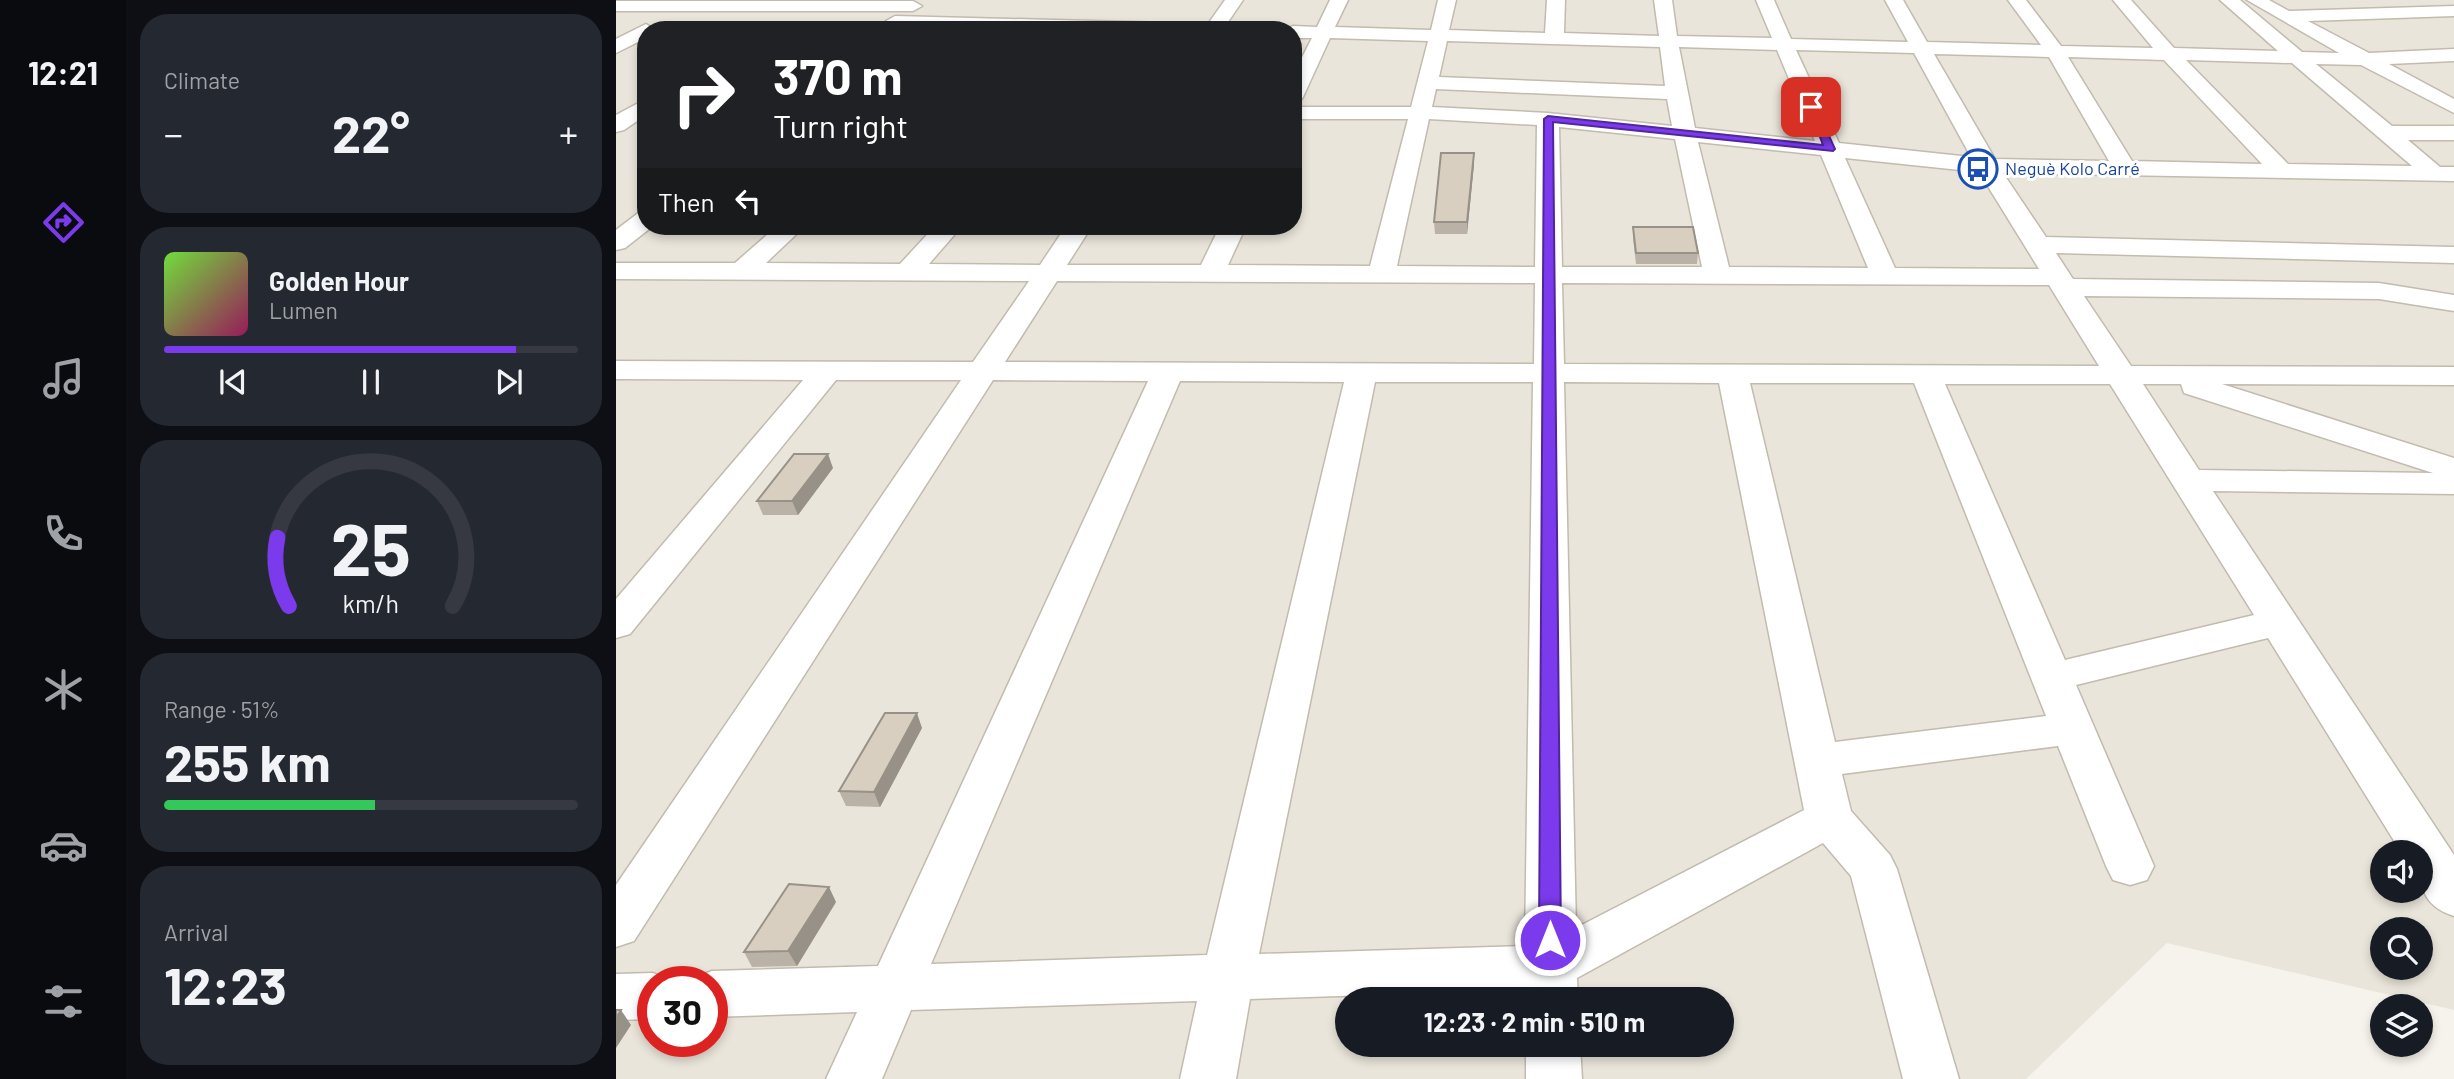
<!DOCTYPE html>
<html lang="en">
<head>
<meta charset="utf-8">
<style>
  :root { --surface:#171b24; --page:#242831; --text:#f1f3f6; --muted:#9ea1a6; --line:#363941; --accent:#7c3aed }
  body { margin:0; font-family:Barlow,sans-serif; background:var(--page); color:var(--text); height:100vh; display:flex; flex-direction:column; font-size:26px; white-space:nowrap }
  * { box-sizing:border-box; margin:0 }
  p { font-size:23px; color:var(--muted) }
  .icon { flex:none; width:38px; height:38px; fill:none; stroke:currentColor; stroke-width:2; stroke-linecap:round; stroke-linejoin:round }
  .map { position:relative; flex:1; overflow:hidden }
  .side { display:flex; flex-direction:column; gap:14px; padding:14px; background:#0d0f14; width:490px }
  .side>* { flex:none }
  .top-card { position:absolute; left:21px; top:21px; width:665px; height:214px; border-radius:28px; box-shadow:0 4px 10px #0003; background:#202124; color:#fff; overflow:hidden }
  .buttons { position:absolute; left:1754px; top:840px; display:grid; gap:14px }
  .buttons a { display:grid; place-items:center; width:63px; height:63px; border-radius:50%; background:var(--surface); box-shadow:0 4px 10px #0003; font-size:35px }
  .speed { position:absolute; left:21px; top:966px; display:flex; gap:14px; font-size:35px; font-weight:700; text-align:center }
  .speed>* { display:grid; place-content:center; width:91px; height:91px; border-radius:50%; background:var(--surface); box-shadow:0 4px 10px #0003; line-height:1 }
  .speed .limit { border:10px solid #d22; background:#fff; color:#111 }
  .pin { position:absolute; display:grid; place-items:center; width:60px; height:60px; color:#fff; margin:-30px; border-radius:14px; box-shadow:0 4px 10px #0006 }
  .me { position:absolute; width:77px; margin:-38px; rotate:0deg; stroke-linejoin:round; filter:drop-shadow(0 0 5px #0008) }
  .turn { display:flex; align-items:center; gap:24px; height:147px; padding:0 21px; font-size:32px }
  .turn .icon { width:91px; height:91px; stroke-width:2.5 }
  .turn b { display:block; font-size:49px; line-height:60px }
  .then { display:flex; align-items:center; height:66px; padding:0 21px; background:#0003; gap:14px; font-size:26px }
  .big { font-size:52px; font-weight:700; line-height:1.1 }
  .side .tile { flex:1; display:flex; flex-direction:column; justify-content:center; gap:10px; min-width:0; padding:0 24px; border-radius:28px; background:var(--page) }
  .side .dial { align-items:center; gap:0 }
  .dial svg { height:182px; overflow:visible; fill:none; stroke:var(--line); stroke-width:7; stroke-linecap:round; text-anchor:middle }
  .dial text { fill:var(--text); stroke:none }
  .song { display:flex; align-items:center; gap:21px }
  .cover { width:84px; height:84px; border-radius:10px; background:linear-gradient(135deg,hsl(100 70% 55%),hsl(330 70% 35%)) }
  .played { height:7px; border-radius:4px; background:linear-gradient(90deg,var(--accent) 85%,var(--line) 85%) }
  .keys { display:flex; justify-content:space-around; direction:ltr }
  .heat { display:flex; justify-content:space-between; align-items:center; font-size:38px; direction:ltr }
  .charge { height:10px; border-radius:5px; background:linear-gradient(90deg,#34c759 51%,var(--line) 0) }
  .trip { position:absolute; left:719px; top:987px; width:399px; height:70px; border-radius:35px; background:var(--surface); box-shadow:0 4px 10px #0003; font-weight:700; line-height:70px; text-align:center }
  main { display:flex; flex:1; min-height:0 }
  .menu { display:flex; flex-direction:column; width:126px; justify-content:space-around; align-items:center; background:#090b0e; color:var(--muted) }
  .menu .icon { width:49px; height:49px }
  .menu .active { color:var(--accent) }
  .menu b { font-size:32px; color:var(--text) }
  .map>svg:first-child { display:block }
  .residential { fill:#eae5da; fill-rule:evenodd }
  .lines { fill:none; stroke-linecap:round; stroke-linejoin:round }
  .minor-casing { stroke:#c2bbae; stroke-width:3 }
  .minor { fill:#fff; fill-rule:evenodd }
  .wall { fill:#bab2a6 }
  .shaded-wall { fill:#979187 }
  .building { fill:#d8cfc1; stroke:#979187; stroke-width:2 }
  .route { fill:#7c3aed; stroke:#51269a; stroke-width:2 }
  .labels { text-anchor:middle; stroke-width:6; stroke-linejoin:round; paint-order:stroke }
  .far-transit-label { font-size:18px; fill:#164399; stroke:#fff; text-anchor:start }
</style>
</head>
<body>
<main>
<nav class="menu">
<b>12:21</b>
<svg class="icon active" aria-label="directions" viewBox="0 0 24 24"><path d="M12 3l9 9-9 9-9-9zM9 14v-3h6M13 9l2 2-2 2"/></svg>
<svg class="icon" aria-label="music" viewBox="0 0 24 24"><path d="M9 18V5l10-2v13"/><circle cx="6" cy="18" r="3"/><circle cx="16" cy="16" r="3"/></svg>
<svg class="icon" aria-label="phone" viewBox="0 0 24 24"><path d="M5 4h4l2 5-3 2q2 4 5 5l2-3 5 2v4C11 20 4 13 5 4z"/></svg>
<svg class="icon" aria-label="climate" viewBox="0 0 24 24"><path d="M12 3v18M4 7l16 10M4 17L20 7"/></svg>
<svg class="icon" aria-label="car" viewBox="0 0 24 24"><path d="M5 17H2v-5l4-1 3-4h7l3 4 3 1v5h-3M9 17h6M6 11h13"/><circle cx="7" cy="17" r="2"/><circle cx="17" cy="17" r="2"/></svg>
<svg class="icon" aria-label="filters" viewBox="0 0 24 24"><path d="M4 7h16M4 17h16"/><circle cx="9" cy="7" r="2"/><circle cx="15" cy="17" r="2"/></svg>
</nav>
<section class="side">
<div class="tile"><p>Climate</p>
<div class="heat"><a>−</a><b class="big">22°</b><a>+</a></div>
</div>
<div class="tile">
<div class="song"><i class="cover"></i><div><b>Golden Hour</b><p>Lumen</p></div></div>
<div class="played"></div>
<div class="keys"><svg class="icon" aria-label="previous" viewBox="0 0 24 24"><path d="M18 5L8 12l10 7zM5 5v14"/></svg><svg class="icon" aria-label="pause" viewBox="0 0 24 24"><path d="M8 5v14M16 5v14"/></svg><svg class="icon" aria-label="next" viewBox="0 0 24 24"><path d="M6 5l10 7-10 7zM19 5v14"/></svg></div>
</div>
<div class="tile dial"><svg viewBox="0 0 100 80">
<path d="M14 69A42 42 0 1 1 86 69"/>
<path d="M14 69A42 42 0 0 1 9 39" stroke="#7c3aed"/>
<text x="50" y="56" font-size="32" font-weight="700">25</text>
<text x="50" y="72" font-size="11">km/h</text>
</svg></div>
<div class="tile"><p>Range · 51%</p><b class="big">255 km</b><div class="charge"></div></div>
<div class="tile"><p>Arrival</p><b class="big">12:23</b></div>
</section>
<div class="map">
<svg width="1838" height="1079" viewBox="0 0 1838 1079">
  <rect width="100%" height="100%" fill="#f6f3ec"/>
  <path class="residential" d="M 0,0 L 1838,0 L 1838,1010 L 1551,943 L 1410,1079 L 0,1079 ZM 30,30 L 677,30 L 677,226 L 30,226 ZM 1766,852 L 1804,852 L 1804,891 L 1766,891 ZM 1766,929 L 1804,929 L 1804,968 L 1766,968 ZM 37,982 L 96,982 L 96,1041 L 37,1041 ZM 732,999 L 1106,999 L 1106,1045 L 732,1045 Z"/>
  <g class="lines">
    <g class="minor-casing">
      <g id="minor">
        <path d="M 609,0 L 627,0 L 610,25 L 618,30 L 399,30 L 279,26 L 270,21 L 279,16 L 592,24 Z"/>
        <path d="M 714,0 L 732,0 L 719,27 L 815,30 L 822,0 L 840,0 L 833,30 L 929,33 L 931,0 L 949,0 L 948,33 L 1043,36 L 1038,0 L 1056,0 L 1061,36 L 1156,38 L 1140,0 L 1158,0 L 1175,39 L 1292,42 L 1269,0 L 1287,0 L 1311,42 L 1425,45 L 1392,0 L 1410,0 L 1445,46 L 1537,48 L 1497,0 L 1515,0 L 1558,48 L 1662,51 L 1604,0 L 1624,0 L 1686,52 L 1723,53 L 1631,0 L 1653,0 L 1673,11 L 1838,6 L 1838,16 L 1692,21 L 1753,53 L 1838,49 L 1838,61 L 1773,64 L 1838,99 L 1838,113 L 1745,65 L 1700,64 L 1776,126 L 1838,126 L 1838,140 L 1792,140 L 1824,167 L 1838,167 L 1838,181 L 1387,173 L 1430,237 L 1838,247 L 1838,263 L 1440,253 L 1457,279 L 1763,283 L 1838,295 L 1838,311 L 1763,299 L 1468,296 L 1515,366 L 1838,367 L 1838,385 L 1606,384 L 1838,458 L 1838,494 L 1597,491 L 1838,855 L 1838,916 C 1804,905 1804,884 1804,852 L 1785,852 L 1652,638 L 1460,685 L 1538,866 L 1531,880 L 1514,885 L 1497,880 L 1490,866 L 1442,746 L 1226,774 L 1235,811 L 1274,855 L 1281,869 L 1343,1079 L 1287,1079 L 1235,876 L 1207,843 L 961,978 L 962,999 L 908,999 L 909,990 L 634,999 L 620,1079 L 564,1079 L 581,1001 L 295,1010 L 266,1079 L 210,1079 L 241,1012 L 96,1017 L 96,982 L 75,982 L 77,978 L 96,971 L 262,966 L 532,381 L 377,380 L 18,941 L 0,947 L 0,885 L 345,380 L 220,380 L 14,634 L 0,638 L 0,599 L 187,380 L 0,379 L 0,361 L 357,362 L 413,281 L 0,279 L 0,263 L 119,263 L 161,226 L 189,226 L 150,263 L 284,264 L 319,226 L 346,226 L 313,264 L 424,265 L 450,226 L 476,226 L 451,265 L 585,265 L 604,226 L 630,226 L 612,265 L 754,266 L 792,119 L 677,119 L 677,107 L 795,107 L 812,41 L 714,38 L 687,97 L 684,101 L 677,103 L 677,75 L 696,38 L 677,38 L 677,30 L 669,30 L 677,26 L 701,27 ZM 831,41 L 1044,47 L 1049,86 L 823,77 ZM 1063,47 L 1161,50 L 1199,141 L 1079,128 ZM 1180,50 L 1298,53 L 1355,157 L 1223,143 ZM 1318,54 L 1433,57 L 1493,161 L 1379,159 ZM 1452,57 L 1548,60 L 1646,164 L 1516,161 ZM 1570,60 L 1676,63 L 1796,166 L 1672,164 ZM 820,89 L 1051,99 L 1056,126 L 932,113 L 816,107 ZM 813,119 L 921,125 L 919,267 L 781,266 ZM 943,127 L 1059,139 L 1086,267 L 946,267 ZM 1082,142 L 1205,155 L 1252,268 L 1113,267 ZM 1229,158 L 1363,172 L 1423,269 L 1279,268 ZM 441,281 L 919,283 L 918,364 L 389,362 ZM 946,283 L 1433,285 L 1483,366 L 948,364 ZM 564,381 L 728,382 L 591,955 L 315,964 ZM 759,382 L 917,382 L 909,946 L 643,954 ZM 948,382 L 1103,383 L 1188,810 L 960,928 ZM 1134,383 L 1298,383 L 1430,716 L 1219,742 ZM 1329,384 L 1494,384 L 1638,615 L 1449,660 ZM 1527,384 L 1565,384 L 1568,393 L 1817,473 L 1583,470 Z"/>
        <path d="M 0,1 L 297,1 L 306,6 L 297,11 L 0,11 Z"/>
        <path d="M 30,24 L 39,30 L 30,30 L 30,38 L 0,53 L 0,39 Z"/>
        <path d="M 30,99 L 30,115 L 8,130 L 0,132 L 0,115 Z"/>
        <path d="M 30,211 L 30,226 L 37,226 L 9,248 L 0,250 L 0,230 L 21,214 Z"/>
        <path d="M 37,973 L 57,982 L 37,982 L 37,1019 L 0,1020 L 0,974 Z"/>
        <path d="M 910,1045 L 964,1045 L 966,1079 L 910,1079 Z"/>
      </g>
    </g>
    <use href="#minor" class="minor"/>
  </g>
  <g class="wall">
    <path d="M 858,164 L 851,234 L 819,234 L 818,222 Z"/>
    <path d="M 1017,227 L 1082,253 L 1081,264 L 1020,264 L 1017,238 Z"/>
    <path d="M 217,468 L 182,515 L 147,515 L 141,501 Z"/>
    <path d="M 306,728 L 264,807 L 230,806 L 223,791 Z"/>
    <path d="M 220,902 L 181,966 L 136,967 L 128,952 Z"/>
  </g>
  <g class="shaded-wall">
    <path d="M 858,153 L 858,164 L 851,234 L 851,222 Z"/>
    <path d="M 212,454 L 217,468 L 182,515 L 176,501 Z"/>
    <path d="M 301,713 L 306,728 L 264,807 L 258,792 Z"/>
    <path d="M 213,887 L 220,902 L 181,966 L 172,951 Z"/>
    <path d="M 5,1010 L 15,1025 L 0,1048 L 0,1018 Z"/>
  </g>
  <g class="building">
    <path d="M 825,153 L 858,153 L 851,222 L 818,222 Z"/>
    <path d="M 1017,227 L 1077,227 L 1082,253 L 1020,253 Z"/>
    <path d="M 178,454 L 212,454 L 176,501 L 141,501 Z"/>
    <path d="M 269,713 L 301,713 L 258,792 L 223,791 Z"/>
    <path d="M 173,884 L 213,887 L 172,951 L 128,952 Z"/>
    <path d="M 0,1010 L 5,1010 L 0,1018 Z"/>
  </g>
  <path class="route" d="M 1192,105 L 1200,107 L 1219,149 L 1217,151 L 937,122 L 945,940 L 942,947 L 934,950 L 926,947 L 923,940 L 928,119 L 932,116 L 1207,145 Z"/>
  <defs>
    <g id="bus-ring" transform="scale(2.0125)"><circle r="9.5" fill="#fff" stroke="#1a4fb4" stroke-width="1.5"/><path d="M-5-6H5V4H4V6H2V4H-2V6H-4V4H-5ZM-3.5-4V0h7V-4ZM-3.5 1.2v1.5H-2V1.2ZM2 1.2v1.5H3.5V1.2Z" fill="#1a4fb4"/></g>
  </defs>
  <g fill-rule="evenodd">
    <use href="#bus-ring" x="1362" y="169"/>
  </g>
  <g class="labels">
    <g class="far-transit-label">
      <text x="1389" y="175">Neguè Kolo Carré</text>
    </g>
  </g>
</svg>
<div class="buttons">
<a><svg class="icon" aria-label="sound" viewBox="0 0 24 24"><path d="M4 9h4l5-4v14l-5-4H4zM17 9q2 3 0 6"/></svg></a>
<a><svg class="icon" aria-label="search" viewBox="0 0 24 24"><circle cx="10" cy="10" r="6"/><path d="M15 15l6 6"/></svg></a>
<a><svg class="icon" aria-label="layers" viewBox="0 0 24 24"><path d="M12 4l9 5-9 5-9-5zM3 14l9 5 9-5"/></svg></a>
</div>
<div class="speed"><div class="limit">30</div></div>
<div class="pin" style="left:1195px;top:107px;background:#d93025"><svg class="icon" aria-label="arrive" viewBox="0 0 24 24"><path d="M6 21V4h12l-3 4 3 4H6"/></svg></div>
<svg class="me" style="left:934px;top:940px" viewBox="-20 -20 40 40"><circle r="17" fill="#7c3aed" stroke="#fff" stroke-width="3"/><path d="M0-11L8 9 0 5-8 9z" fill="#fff"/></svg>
<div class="trip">12:23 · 2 min · 510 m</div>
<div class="top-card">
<div class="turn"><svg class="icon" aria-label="right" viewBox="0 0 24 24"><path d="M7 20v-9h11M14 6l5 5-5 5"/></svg><div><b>370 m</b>Turn right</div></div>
<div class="then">Then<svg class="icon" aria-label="left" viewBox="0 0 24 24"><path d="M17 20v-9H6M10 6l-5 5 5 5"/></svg></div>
</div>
</div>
</main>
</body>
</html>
